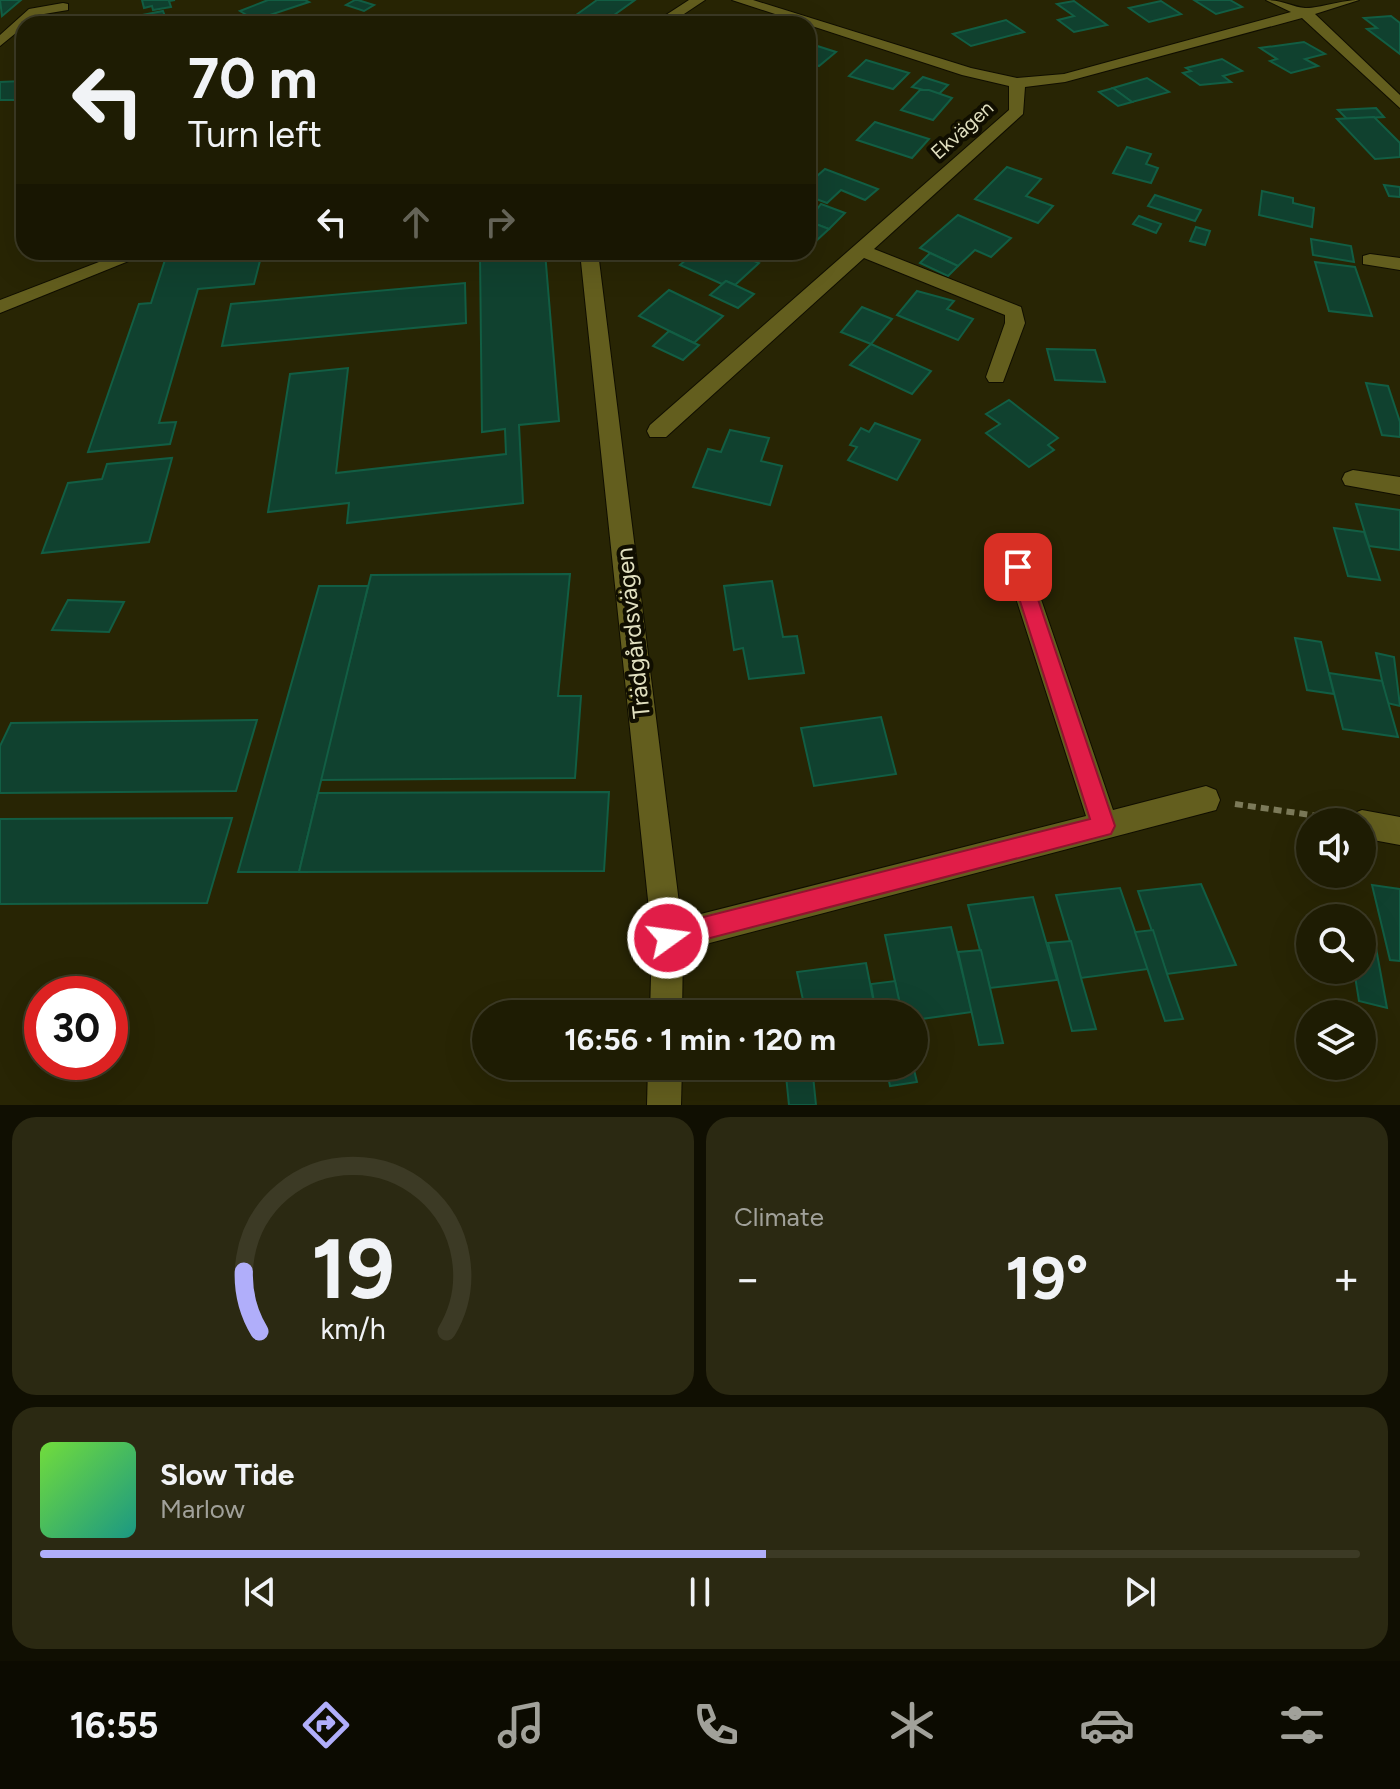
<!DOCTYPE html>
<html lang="en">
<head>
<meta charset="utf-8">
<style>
  :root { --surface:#1e1c03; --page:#2b2912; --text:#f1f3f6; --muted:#a1a19a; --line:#3c3a25; --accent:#b0aefa }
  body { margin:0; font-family:Figtree,sans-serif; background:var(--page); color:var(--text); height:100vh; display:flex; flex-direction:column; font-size:30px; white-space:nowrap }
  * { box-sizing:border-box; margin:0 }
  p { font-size:26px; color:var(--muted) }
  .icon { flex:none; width:44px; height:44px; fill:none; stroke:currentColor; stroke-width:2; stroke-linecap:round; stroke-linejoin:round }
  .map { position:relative; height:1105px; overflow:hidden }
  .drawer { display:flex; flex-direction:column; gap:12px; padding:12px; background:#100f02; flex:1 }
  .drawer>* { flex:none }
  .top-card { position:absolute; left:16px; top:16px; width:800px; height:244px; border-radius:24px; box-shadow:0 8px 32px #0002,0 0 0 2px var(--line); background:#1e1c03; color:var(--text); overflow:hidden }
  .controls { position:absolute; left:1296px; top:808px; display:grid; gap:16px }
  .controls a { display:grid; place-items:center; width:80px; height:80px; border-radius:50%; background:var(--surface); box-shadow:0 8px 32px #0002,0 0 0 2px var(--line); font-size:40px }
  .speed { position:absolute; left:24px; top:976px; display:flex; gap:16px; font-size:40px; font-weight:700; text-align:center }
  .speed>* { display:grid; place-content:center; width:104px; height:104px; border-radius:50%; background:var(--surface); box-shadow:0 8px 32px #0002,0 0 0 2px var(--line); line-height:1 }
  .speed .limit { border:12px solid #d22; background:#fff; color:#111 }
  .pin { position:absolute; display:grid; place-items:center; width:68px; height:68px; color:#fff; margin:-34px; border-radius:16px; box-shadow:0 4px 12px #0006 }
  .me { position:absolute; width:88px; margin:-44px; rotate:76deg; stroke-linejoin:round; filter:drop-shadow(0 0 6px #0008) }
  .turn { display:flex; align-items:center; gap:28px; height:168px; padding:0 40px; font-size:36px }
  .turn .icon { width:104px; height:104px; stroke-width:2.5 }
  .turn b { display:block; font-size:56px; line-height:68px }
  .lanes { display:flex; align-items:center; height:76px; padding:0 40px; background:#0003; justify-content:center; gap:40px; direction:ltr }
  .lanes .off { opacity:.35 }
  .big { font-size:60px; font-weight:700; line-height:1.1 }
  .drawer .widget { flex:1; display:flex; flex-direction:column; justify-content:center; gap:12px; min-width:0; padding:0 28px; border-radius:24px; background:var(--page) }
  .drawer .dial { align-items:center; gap:0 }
  .dial svg { height:208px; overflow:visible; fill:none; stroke:var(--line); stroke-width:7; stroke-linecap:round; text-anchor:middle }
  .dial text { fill:var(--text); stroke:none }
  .song { display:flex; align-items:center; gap:24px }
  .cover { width:96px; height:96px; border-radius:12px; background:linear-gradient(135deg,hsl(100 70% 55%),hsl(170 70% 35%)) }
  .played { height:8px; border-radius:4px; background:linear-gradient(90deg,var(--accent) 55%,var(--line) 55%) }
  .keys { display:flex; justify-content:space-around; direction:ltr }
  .heat { display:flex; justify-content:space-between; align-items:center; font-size:44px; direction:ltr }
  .drawer .tiles { flex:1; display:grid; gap:12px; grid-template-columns:1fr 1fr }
  .widget:last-child { grid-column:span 2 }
  .trip { position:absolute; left:472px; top:1000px; width:456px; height:80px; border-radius:40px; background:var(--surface); box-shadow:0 8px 32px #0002,0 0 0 2px var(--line); font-weight:700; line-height:80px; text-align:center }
  .dock { display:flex; height:128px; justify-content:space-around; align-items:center; background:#0c0b01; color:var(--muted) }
  .dock .icon { width:56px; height:56px }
  .dock .on { color:var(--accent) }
  .dock b { font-size:36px; color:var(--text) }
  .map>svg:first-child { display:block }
  .building { fill:#10412f; stroke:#125e44; stroke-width:2 }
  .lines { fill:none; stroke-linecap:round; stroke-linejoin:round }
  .street-casing { stroke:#100e00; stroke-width:2 }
  .path { stroke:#7c7a59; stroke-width:6; stroke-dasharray:8 5; stroke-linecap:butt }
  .street { fill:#635e1e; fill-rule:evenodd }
  .route { fill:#e11d48; stroke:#92132f; stroke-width:2 }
  .labels { text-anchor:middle; stroke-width:8; stroke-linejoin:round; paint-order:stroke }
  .far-street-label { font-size:20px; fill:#e0dfbf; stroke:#100e00 }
  .street-label { font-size:24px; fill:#e0dfbf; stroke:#100e00 }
</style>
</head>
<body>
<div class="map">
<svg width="1400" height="1105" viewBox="0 0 1400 1105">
  <rect width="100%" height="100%" fill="#282504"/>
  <g class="building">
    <path d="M 0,0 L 21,0 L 2,16 Z"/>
    <path d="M 142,0 L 175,0 L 169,1 L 171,7 L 153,10 L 152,6 L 144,8 Z"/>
    <path d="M 268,0 L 305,0 L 309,2 L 255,20 L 240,11 Z"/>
    <path d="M 355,0 L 358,0 L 374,5 L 364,11 L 346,5 Z"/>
    <path d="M 597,0 L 635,0 L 603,23 L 576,15 Z"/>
    <path d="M 1194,0 L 1230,0 L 1242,7 L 1216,14 Z"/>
    <path d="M 1074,1 L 1107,25 L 1074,32 L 1058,20 L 1074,16 L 1057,4 Z"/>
    <path d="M 1161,1 L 1181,14 L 1149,22 L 1129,8 Z"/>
    <path d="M 163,11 L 168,24 L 134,24 L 132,17 Z"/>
    <path d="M 1391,16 L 1400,23 L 1400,54 L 1367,29 L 1377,28 L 1364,18 Z"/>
    <path d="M 1006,20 L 1024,32 L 971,46 L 953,34 Z"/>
    <path d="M 1304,42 L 1325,54 L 1305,59 L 1318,66 L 1291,73 L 1270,61 L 1277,59 L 1260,48 Z"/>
    <path d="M 808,43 L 836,52 L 819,66 L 808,62 Z"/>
    <path d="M 1222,59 L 1242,71 L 1223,76 L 1231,82 L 1200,85 L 1183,73 L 1191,71 L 1186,68 Z"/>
    <path d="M 866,60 L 909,73 L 893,89 L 849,76 Z"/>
    <path d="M 923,77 L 948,85 L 939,94 L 912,87 Z"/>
    <path d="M 1147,78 L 1169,92 L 1132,102 L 1113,88 Z"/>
    <path d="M 22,81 L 18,86 L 24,86 L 21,100 L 0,100 L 0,82 Z"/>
    <path d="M 1113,88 L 1132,102 L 1118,106 L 1099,92 Z"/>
    <path d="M 920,90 L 929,90 L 952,98 L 933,120 L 901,110 Z"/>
    <path d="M 1376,108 L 1384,117 L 1347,119 L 1338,110 Z"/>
    <path d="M 1374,117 L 1400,143 L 1400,157 L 1375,159 L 1337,119 Z"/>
    <path d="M 875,122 L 929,139 L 912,158 L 857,140 Z"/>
    <path d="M 1127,147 L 1151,154 L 1146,164 L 1158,168 L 1151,183 L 1113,173 Z"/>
    <path d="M 1007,167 L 1041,179 L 1026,196 L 1053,206 L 1038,223 L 975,199 Z"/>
    <path d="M 825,169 L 878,189 L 865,200 L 841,190 L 827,203 L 808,196 L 808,184 Z"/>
    <path d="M 1384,185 L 1400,187 L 1400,197 L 1389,196 Z"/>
    <path d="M 1262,191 L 1293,198 L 1293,203 L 1314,208 L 1312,227 L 1259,215 Z"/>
    <path d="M 1155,195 L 1201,210 L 1195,221 L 1148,206 Z"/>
    <path d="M 821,204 L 845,213 L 829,229 L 808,221 Z"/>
    <path d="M 958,215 L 1011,238 L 991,257 L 975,250 L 958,266 L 920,248 Z"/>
    <path d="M 1139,216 L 1161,224 L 1156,233 L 1133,224 Z"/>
    <path d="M 808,221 L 829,229 L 817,240 L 808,236 Z"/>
    <path d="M 1196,227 L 1210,231 L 1205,245 L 1190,241 Z"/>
    <path d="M 1311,239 L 1351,246 L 1354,262 L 1313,255 Z"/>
    <path d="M 507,252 L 545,252 L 559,421 L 519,425 L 523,503 L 347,523 L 349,503 L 268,512 L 290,374 L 348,368 L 336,473 L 506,454 L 505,429 L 482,432 L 480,255 Z"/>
    <path d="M 695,252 L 733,252 L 759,263 L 735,285 L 726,281 L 722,284 L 680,265 Z"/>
    <path d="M 262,253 L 254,284 L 198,289 L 159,423 L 176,422 L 170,444 L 88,452 L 139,304 L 151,303 L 165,260 Z"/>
    <path d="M 930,253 L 958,266 L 948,276 L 920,263 Z"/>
    <path d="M 1315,262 L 1355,267 L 1372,316 L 1329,311 Z"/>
    <path d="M 726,281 L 735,285 L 754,294 L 738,308 L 710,295 Z"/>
    <path d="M 465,283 L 466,323 L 222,346 L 231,304 Z"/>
    <path d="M 669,290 L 723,316 L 694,343 L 639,316 Z"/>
    <path d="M 917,291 L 954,301 L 947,309 L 973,319 L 958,340 L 897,315 Z"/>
    <path d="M 862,307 L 892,319 L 871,344 L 841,332 Z"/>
    <path d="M 669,331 L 694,343 L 699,345 L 683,360 L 653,346 Z"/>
    <path d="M 871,344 L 931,371 L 912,394 L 850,365 Z"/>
    <path d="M 1047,349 L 1095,350 L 1105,382 L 1055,380 Z"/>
    <path d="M 1366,383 L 1388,386 L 1400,422 L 1400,437 L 1382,435 Z"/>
    <path d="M 1009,400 L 1058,438 L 1048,445 L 1054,450 L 1029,467 L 986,433 L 1000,424 L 986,414 Z"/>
    <path d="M 875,423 L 920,440 L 897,480 L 848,460 L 857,447 L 850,445 L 861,428 L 869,432 Z"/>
    <path d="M 730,430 L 769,438 L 761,461 L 782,466 L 770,505 L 693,487 L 708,449 L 721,452 Z"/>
    <path d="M 172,458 L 149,542 L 42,553 L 68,483 L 102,479 L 107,464 Z"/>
    <path d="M 1356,504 L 1400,510 L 1400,550 L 1369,546 Z"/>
    <path d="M 1334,528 L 1364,532 L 1380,580 L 1348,576 Z"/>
    <path d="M 570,574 L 558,696 L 581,696 L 575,778 L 320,780 L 371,575 Z"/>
    <path d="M 772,581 L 783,637 L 797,636 L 804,673 L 749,679 L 743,648 L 734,650 L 724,586 Z"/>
    <path d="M 319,586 L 368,586 L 299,872 L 238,872 Z"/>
    <path d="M 68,600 L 124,602 L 109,632 L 52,630 Z"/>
    <path d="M 1295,638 L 1321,642 L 1334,694 L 1307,690 Z"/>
    <path d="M 1376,653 L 1394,657 L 1400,706 L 1387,703 Z"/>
    <path d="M 1329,673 L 1382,681 L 1398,737 L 1343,729 Z"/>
    <path d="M 881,717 L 896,774 L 814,786 L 801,728 Z"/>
    <path d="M 257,720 L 236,791 L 0,793 L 0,746 L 11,723 Z"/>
    <path d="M 609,792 L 604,871 L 299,872 L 318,793 Z"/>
    <path d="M 232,818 L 207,903 L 0,904 L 0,819 Z"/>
    <path d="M 1201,884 L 1236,965 L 1167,974 L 1138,891 Z"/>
    <path d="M 1372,885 L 1400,889 L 1400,961 L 1390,960 Z"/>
    <path d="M 1120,888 L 1148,969 L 1081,978 L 1056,895 Z"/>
    <path d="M 1033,897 L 1057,980 L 990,988 L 968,905 Z"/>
    <path d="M 951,927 L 972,1012 L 914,1020 L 914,1014 L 902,1014 L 885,935 Z"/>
    <path d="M 1153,930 L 1167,974 L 1183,1019 L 1165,1021 L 1135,932 Z"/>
    <path d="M 1362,934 L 1374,937 L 1387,1008 L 1359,1001 L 1354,970 L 1362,970 Z"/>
    <path d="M 1071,941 L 1081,978 L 1096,1029 L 1072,1031 L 1048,943 Z"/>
    <path d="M 981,950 L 990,988 L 1003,1043 L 979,1045 L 958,952 Z"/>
    <path d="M 866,963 L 876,1014 L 806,1014 L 797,972 Z"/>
    <path d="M 895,981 L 902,1014 L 876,1014 L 871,984 Z"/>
    <path d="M 785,1066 L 812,1066 L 816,1105 L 789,1105 Z"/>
    <path d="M 886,1066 L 913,1066 L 917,1082 L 890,1086 Z"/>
  </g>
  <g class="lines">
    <g class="street-casing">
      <g id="street">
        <path d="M 689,0 L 705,0 L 669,24 L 652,24 Z"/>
        <path d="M 732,0 L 753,0 L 971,68 L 1017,78 L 1064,74 L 1291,12 L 1266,0 C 1283,0 1293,7 1305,8 C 1316,9 1342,0 1359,0 L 1315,14 L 1400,95 L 1400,108 L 1302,18 L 1065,82 L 1025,87 L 1023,114 L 874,249 L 1021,307 L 1025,323 L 1003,382 L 989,382 L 986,377 L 1005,323 L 1005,315 L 864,258 L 666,437 L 650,437 L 647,431 L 650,425 L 1009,110 L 1009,86 L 962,75 Z"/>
        <path d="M 63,3 L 68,4 L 68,10 L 38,15 L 0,46 L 0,35 L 29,9 Z"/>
        <path d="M 125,252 L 151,252 L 0,313 L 0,300 Z"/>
        <path d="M 580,252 L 598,252 L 681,919 L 1086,816 L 1006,567 L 1009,560 L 1018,557 L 1027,560 L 1030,567 L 1113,810 L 1206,786 L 1216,790 L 1220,800 L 1216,810 L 683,950 L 682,1014 L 650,1014 L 652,938 Z"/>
        <path d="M 1370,254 L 1400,258 L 1400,270 L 1363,264 L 1363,256 Z"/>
        <path d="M 1353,470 L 1400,477 L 1400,495 L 1345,485 L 1342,479 L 1345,473 Z"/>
        <path d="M 1362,810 L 1400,817 L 1400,845 L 1362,838 L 1362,822 L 1348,822 L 1352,814 Z"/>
        <path d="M 648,1066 L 682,1066 L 681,1105 L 647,1105 Z"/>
      </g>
    </g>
    <path class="path" d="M 1235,804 L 1332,818"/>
    <use href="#street" class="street"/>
  </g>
  <path class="route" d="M 1018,559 L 1027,567 L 1115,826 L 1111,834 L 668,949 L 659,946 L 656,938 L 659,929 L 668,926 L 1090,819 L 1009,567 Z"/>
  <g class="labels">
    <g class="far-street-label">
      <text transform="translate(962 130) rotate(-42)" y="7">Ekvägen</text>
    </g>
    <g class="street-label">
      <text transform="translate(633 633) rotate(-96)" y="8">Trädgårdsvägen</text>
    </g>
  </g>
</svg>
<div class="controls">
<a><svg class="icon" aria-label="sound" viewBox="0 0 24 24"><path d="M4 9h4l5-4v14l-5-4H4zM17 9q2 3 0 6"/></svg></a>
<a><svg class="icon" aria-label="search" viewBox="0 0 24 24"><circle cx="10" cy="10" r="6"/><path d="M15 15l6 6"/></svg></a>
<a><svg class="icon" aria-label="layers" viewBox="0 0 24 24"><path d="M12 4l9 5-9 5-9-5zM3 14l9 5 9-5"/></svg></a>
</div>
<div class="speed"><div class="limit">30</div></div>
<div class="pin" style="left:1018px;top:567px;background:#d93025"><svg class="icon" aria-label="arrive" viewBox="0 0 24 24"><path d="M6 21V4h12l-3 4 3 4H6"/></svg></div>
<svg class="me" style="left:668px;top:938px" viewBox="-20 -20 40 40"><circle r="17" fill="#e11d48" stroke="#fff" stroke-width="3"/><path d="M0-11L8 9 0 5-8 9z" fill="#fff"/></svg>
<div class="trip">16:56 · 1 min · 120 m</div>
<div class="top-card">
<div class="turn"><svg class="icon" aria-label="left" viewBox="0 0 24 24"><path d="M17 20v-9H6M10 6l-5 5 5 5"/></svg><div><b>70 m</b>Turn left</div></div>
<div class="lanes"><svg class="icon" aria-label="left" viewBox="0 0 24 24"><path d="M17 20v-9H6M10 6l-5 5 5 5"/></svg><svg class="icon off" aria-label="ahead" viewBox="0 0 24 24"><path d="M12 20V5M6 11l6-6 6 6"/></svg><svg class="icon off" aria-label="right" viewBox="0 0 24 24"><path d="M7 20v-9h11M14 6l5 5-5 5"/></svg></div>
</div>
</div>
<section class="drawer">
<div class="tiles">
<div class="widget dial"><svg viewBox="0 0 100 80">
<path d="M14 69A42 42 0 1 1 86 69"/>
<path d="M14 69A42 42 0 0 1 8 46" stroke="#b0aefa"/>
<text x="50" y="56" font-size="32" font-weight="700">19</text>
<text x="50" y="72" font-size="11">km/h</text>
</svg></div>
<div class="widget"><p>Climate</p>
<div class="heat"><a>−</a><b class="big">19°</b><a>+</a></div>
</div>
<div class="widget">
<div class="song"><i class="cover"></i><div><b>Slow Tide</b><p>Marlow</p></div></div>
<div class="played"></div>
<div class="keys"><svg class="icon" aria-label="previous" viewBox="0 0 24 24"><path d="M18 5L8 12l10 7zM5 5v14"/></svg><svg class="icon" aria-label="pause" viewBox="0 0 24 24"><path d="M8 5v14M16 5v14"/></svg><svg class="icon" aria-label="next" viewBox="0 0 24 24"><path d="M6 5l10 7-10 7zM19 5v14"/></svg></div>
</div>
</div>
</section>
<nav class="dock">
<b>16:55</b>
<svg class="icon on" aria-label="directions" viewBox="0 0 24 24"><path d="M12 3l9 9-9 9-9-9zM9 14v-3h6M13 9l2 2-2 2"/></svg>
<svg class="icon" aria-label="music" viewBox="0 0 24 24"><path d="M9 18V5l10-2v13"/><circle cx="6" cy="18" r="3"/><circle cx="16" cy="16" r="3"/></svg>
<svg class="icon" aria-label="phone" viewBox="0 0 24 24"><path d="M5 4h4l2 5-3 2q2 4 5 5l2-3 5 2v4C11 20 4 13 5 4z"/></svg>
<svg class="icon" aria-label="climate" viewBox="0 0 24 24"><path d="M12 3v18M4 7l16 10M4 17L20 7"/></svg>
<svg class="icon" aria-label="car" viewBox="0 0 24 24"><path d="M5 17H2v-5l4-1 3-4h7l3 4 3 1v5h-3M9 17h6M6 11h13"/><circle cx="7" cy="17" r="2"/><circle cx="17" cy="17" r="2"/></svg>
<svg class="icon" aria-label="filters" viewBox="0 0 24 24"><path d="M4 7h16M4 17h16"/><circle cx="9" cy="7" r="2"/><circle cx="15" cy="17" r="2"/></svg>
</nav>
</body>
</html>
